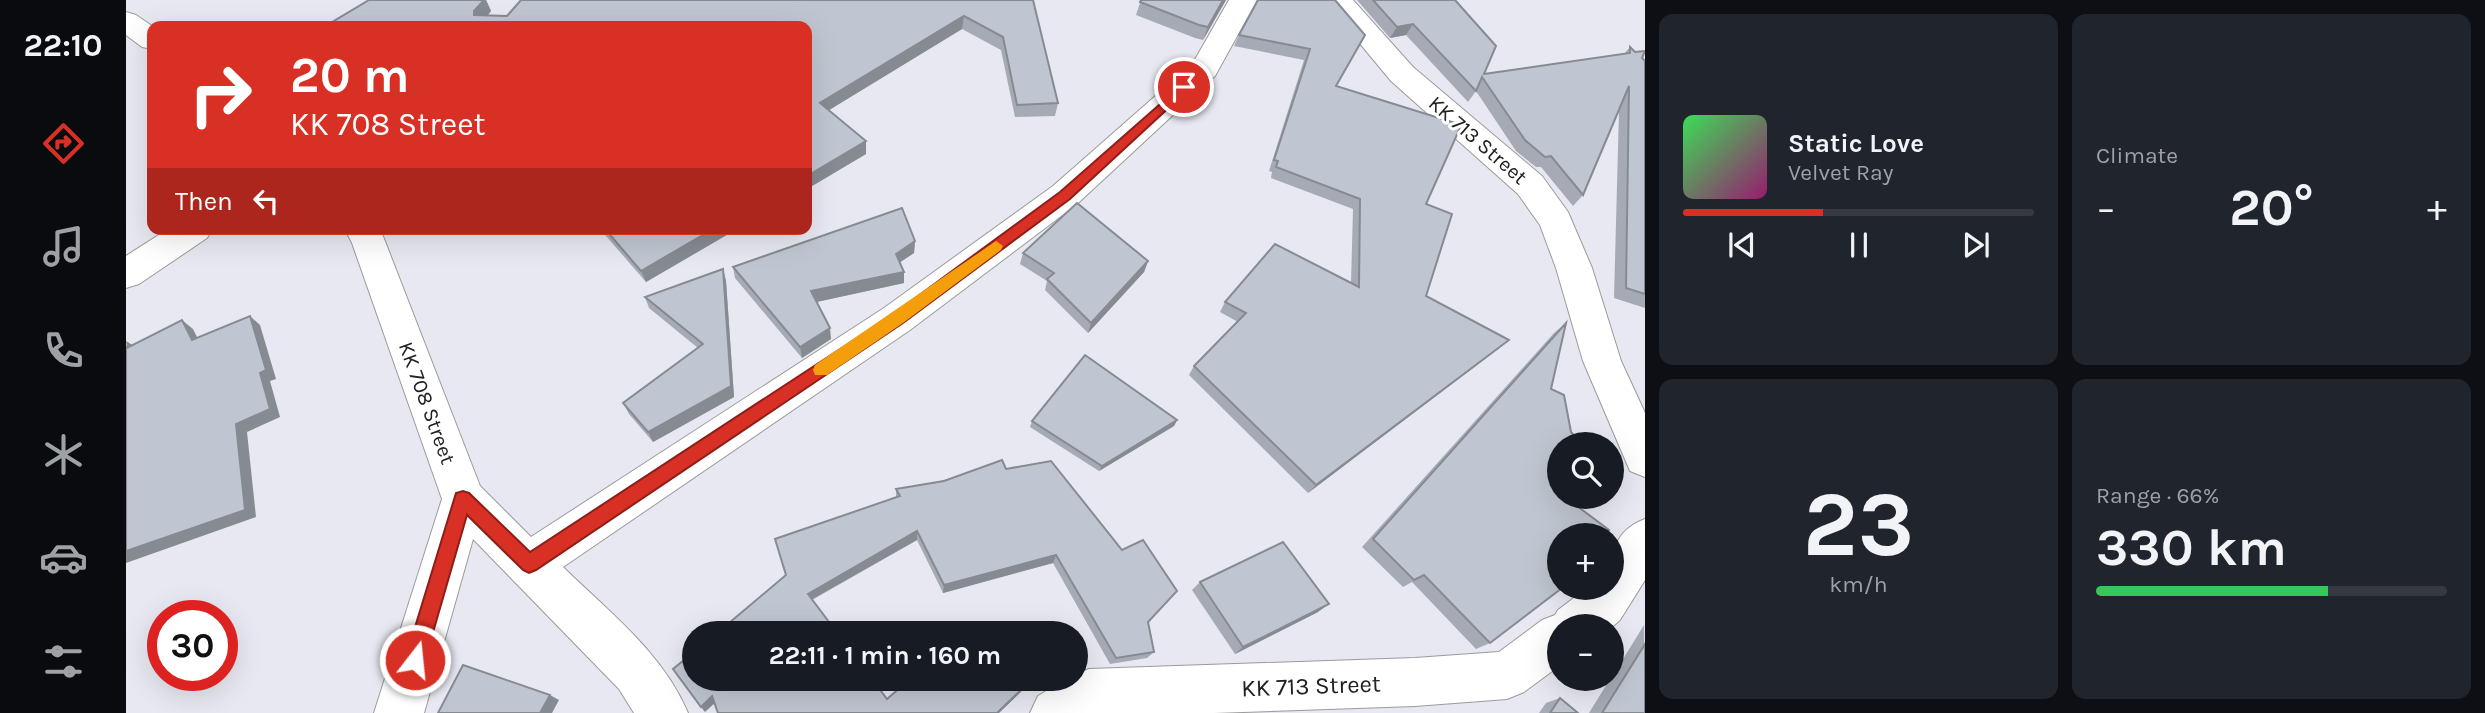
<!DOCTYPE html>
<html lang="en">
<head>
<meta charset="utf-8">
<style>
  :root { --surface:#171b24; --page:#20242c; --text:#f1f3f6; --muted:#9ea1a6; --line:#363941; --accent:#d93025 }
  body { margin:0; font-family:Karla,sans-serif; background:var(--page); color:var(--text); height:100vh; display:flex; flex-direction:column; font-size:26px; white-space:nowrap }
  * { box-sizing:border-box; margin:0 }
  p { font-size:23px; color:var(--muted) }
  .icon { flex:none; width:38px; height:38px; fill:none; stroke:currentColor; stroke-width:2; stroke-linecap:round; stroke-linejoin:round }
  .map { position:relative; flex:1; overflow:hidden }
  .side { display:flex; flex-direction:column; gap:14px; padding:14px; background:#0d0f14; width:840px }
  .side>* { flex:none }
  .banner { position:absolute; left:21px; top:21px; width:665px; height:214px; border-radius:14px; box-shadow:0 7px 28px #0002; background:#d93025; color:#fff; overflow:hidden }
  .tools { position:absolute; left:1421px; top:432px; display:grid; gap:14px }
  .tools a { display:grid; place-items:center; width:77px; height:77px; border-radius:50%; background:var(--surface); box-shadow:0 7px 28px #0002; font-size:35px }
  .speed { position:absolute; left:21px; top:600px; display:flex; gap:14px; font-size:35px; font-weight:700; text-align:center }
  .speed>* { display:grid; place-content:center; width:91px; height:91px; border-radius:50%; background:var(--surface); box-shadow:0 7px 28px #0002; line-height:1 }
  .speed .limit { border:10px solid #d22; background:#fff; color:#111 }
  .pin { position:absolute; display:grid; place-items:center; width:60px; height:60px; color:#fff; margin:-30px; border:4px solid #fff; border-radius:50%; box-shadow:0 2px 7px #0007 }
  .me { position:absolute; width:77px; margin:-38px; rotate:16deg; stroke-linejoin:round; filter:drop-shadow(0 0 5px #0008) }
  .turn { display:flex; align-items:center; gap:24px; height:147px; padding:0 28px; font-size:32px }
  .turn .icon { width:91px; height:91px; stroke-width:2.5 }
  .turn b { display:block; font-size:49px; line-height:60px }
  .then { display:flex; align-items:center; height:66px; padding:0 28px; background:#0003; gap:14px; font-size:26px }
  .big { font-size:52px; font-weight:700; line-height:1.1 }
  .side .widget { flex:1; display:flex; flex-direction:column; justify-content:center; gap:10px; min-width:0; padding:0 24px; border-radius:14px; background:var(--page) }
  .side .dial { align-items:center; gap:0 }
  .dial b { font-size:91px; line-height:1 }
  .song { display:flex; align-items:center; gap:21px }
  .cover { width:84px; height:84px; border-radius:10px; background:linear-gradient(135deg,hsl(130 70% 55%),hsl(320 70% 35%)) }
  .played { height:7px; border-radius:4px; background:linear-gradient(90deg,var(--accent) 40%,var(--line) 40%) }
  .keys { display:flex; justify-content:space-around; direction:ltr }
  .heat { display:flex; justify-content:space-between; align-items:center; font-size:38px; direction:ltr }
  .charge { height:10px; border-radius:5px; background:linear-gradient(90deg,#34c759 66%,var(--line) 0) }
  .side .tiles { flex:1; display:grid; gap:14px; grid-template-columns:repeat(2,1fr) }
  .trip { position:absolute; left:556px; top:621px; width:406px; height:70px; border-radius:35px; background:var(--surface); box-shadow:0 7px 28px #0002; font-weight:700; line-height:70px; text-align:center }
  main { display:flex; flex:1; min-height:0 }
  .menu { display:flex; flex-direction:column; width:126px; justify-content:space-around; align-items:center; background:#090b0e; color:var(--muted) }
  .menu .icon { width:49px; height:49px }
  .menu .active { color:var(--accent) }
  .menu b { font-size:32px; color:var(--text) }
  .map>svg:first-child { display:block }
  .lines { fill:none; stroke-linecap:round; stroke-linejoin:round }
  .street-casing { stroke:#9b9b9b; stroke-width:2 }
  .street { fill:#fff; fill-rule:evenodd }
  .wall { fill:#a5aab4 }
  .shaded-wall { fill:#868b92 }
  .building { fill:#c0c6d1; stroke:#868b92; stroke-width:2 }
  .route { fill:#d93025; stroke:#8d1f18; stroke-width:2 }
  .slow { fill:#f59e0b }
  .labels { text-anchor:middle; stroke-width:6; stroke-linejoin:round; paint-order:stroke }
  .street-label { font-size:21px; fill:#212121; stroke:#fff }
  .near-street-label { font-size:24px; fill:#212121; stroke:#fff }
</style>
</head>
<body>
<main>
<nav class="menu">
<b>22:10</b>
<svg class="icon active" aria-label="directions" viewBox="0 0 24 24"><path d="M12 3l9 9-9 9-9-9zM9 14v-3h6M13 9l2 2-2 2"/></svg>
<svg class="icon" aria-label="music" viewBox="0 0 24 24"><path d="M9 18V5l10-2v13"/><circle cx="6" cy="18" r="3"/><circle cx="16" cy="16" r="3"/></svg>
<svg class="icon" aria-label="phone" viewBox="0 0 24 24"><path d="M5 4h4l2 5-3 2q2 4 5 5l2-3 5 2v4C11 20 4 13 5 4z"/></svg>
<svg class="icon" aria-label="climate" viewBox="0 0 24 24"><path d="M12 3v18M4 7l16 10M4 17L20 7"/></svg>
<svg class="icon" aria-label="car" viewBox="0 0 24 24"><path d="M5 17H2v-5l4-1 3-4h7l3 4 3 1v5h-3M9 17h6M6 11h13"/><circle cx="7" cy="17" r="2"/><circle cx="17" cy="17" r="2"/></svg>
<svg class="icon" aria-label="filters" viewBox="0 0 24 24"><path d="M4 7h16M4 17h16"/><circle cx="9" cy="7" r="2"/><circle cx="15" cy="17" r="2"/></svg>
</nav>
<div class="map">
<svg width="1519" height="713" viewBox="0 0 1519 713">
  <rect width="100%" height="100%" fill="#e7e8f1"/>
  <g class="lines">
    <g class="street-casing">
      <g id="street">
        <path d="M 1103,0 L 1131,0 L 1089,76 L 951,204 L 784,330 L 437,567 C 482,611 537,653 562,713 L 508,713 L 493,689 L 347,539 L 298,713 L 248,713 L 316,499 L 226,243 L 219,229 L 255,231 L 354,486 L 405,537 L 758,308 L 927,186 L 1067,63 Z"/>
        <path d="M 1198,0 L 1227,0 L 1287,67 L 1416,176 L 1442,212 L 1466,268 L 1495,361 L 1519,413 L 1519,477 L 1504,471 L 1457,361 L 1430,268 L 1414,225 L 1392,194 L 1265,81 Z"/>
        <path d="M 0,12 L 10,15 L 26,26 L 26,49 L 16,47 L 0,35 Z"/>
        <path d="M 42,229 L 86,229 L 81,238 L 13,284 L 0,288 L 0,256 Z"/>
        <path d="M 1519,519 L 1519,580 L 1494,620 L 1486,627 L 1433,626 L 1433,666 L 1398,692 L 1381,699 L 1289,706 L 1088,713 L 904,713 L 912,696 L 940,679 L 950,679 L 950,674 L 963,669 L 1289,658 L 1373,652 L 1416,620 L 1429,615 L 1432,610 L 1461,588 L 1486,588 C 1486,556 1485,532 1519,519 Z"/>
      </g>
    </g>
    <use href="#street" class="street"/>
  </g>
  <g class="wall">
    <path d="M 243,0 L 360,0 L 365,11 L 362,15 L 381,16 L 907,0 L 932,103 L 929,116 L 889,117 L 875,50 L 836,29 L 703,110 L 740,154 L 681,189 L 681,26 L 204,26 L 203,24 Z"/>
    <path d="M 1015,0 L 1100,0 L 1077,40 L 1069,38 L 1010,15 Z"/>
    <path d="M 1209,0 L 1211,86 L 1300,204 L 1300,296 L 1383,340 L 1372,349 L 1182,493 L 1063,375 L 1068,366 L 1112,322 L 1094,312 L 1099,302 L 1225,283 L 1227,209 L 1145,178 L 1146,172 L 1143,171 L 1178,60 L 1108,46 L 1113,35 Z"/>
    <path d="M 1231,0 L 1329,0 L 1358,74 L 1498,54 L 1504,47 L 1519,61 L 1519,308 L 1488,298 L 1493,111 L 1457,195 L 1447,206 L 1415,167 L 1410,167 L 1390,151 L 1350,91 L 1342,102 L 1280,35 L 1264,38 Z"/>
    <path d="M 474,229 L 611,229 L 520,282 Z"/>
    <path d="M 789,241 L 788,253 L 774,262 L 778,272 L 778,283 L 690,302 L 705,339 L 676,358 L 609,278 L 607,267 Z"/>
    <path d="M 897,253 L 1022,261 L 1018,272 L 962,333 L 919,290 L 921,281 L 894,264 Z"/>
    <path d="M 597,269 L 600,281 L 608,397 L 527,442 L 503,414 L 497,403 L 572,348 L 523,308 L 519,297 Z"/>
    <path d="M 1440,323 L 1425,389 L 1430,490 L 1364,643 L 1350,649 L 1286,582 L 1277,587 L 1236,547 L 1428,333 Z"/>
    <path d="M 1051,420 L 1048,426 L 973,471 L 904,427 L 906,421 Z"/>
    <path d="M 880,469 L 1022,622 L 1028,652 L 1021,658 L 984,664 L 927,563 L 817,593 L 791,540 L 686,600 L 590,634 L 770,497 L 770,489 Z"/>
    <path d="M 1074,582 L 1192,612 L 1109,654 L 1066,590 Z"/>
    <path d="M 1518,625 L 1519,713 L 1463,713 L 1484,679 L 1486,679 L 1486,677 Z"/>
    <path d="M 1434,698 L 1452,713 L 1413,713 L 1420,703 Z"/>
  </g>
  <g class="shaded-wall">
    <path d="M 358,0 L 360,0 L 365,11 L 354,24 L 348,15 L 348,11 Z"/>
    <path d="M 1097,0 L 1100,0 L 1077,40 L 1082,27 Z"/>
    <path d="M 838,16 L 836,29 L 695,115 L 694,103 Z"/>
    <path d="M 1287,24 L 1280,35 L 1264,38 L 1271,27 Z"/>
    <path d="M 740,141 L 740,154 L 681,189 L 681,176 Z"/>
    <path d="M 587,229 L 611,229 L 520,282 L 515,271 Z"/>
    <path d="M 789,241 L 788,253 L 770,265 L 770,254 Z"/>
    <path d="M 1022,261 L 1018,272 L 962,333 L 965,323 Z"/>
    <path d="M 597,269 L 600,281 L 608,397 L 527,442 L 522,432 L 605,386 Z"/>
    <path d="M 778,272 L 778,283 L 686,303 L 685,291 Z"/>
    <path d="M 124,316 L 134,325 L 150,379 L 144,381 L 154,417 L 121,432 L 130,517 L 0,563 L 0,551 L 110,424 L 134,373 Z"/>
    <path d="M 56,320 L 67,329 L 77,349 L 66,340 Z"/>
    <path d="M 704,328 L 705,339 L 676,358 L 674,347 Z"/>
    <path d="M 1383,340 L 1372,349 L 1182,493 L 1190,485 Z"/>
    <path d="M 0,341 L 8,346 L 1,348 Z"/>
    <path d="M 1051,420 L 1048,426 L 973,471 L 976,466 Z"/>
    <path d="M 791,531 L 791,540 L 683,601 L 682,594 Z"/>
    <path d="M 930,555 L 927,563 L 817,593 L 818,585 Z"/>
    <path d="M 1203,604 L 1192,612 L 1109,654 L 1117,647 Z"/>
    <path d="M 899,686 L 895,692 L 873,713 L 871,713 Z"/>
    <path d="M 424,695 L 433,700 L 426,713 L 414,713 Z"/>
    <path d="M 586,696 L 591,701 L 579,712 L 575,707 Z"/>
  </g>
  <g class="building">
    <path d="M 243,0 L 358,0 L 348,11 L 348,15 L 381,16 L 395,0 L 907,0 L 932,103 L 891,105 L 877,37 L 838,16 L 694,103 L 740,141 L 681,176 L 681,26 L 207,26 L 203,24 Z"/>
    <path d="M 1015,0 L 1097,0 L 1082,27 L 1073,25 L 1014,2 Z"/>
    <path d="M 1132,0 L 1209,0 L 1239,35 L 1210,86 L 1329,123 L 1334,128 L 1300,204 L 1326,214 L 1300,296 L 1383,340 L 1190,485 L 1068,366 L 1120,313 L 1099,302 L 1149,244 L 1233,287 L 1234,199 L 1150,167 L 1152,161 L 1148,160 L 1184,49 L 1113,35 Z"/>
    <path d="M 1247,0 L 1329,0 L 1370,46 L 1358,74 L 1504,53 L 1504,47 L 1509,52 L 1519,51 L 1516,58 L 1519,61 L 1519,294 L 1500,288 L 1503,86 L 1457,195 L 1425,156 L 1419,157 L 1399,140 L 1356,77 L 1350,91 L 1287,24 L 1271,27 Z"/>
    <path d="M 951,203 L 1022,261 L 965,323 L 921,279 L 928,273 L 897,253 Z"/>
    <path d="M 776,208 L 789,241 L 770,254 L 778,272 L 685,291 L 704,328 L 674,347 L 607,267 Z"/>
    <path d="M 479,229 L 587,229 L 515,271 Z"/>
    <path d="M 597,269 L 605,386 L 522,432 L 497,403 L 577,344 L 519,297 Z"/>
    <path d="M 124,316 L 140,370 L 134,373 L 144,409 L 110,424 L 119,510 L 0,551 L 0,346 L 1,348 L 56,320 L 66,340 Z"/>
    <path d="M 1440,323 L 1425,389 L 1438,395 L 1445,432 L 1456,444 L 1433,444 L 1433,487 L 1430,490 L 1433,492 L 1433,497 L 1439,497 L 1483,530 L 1479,536 L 1433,536 L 1433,588 L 1436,588 L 1364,643 L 1298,575 L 1288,580 L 1247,539 Z"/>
    <path d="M 959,355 L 1051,420 L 976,466 L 906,421 Z"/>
    <path d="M 876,460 L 880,469 L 925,461 L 996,550 L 1017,540 L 1051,591 L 1022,622 L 1028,652 L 990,658 L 930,555 L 818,585 L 791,531 L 682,594 L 712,634 L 590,634 L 660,575 L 649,539 L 774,496 L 770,489 L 818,481 Z"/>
    <path d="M 1157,542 L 1203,604 L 1117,647 L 1074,582 Z"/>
    <path d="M 843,626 L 850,634 L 834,634 Z"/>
    <path d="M 1519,644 L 1519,713 L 1476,713 Z"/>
    <path d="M 569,651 L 569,679 L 746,679 L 761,699 L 784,679 L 892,679 L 899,686 L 871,713 L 592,713 L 586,696 L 575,707 L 547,669 Z"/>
    <path d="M 337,665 L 424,695 L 414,713 L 312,713 Z"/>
    <path d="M 1434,698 L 1452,713 L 1424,713 Z"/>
  </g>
  <path class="route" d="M 1058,83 L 1064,87 L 1062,90 L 944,199 L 777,323 L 410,570 L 403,573 L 397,570 L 341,515 L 299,660 L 296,667 L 289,669 L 282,667 L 279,660 L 330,493 L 337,491 L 343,493 L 404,552 L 766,315 L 934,192 Z"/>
  <path class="slow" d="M 870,241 L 877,246 L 875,250 L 777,323 L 701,375 L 689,375 L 687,370 L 689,365 Z"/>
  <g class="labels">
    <g class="street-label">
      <text transform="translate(1352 140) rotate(41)" y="7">KK 713 Street</text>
      <text transform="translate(301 403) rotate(70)" y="7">KK 708 Street</text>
    </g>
    <g class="near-street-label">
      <text transform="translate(1185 686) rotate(-2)" y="8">KK 713 Street</text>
    </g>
  </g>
</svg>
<div class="tools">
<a><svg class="icon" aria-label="search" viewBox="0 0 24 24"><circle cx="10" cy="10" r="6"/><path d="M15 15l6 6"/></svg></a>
<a>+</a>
<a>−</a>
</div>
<div class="speed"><div class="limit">30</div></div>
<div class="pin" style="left:1058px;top:87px;background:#d93025"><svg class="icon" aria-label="arrive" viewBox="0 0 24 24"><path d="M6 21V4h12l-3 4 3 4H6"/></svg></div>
<svg class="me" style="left:289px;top:660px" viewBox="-20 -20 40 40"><circle r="17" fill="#d93025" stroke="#fff" stroke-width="3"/><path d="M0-11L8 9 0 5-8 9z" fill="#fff"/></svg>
<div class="trip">22:11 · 1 min · 160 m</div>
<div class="banner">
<div class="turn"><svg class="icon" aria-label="right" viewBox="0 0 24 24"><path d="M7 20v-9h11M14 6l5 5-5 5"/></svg><div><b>20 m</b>KK 708 Street</div></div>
<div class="then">Then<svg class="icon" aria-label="left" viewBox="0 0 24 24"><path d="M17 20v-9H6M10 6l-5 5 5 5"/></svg></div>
</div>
</div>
<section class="side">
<div class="tiles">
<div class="widget">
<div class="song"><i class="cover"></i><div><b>Static Love</b><p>Velvet Ray</p></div></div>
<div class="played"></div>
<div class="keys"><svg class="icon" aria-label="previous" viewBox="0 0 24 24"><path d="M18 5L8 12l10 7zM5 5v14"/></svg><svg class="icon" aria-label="pause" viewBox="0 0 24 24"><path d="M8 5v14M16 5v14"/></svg><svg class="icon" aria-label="next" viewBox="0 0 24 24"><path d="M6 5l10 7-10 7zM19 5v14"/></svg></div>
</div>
<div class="widget"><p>Climate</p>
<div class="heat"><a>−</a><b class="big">20°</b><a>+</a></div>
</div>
<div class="widget dial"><b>23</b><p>km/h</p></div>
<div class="widget"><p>Range · 66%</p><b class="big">330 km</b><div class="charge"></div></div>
</div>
</section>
</main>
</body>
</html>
